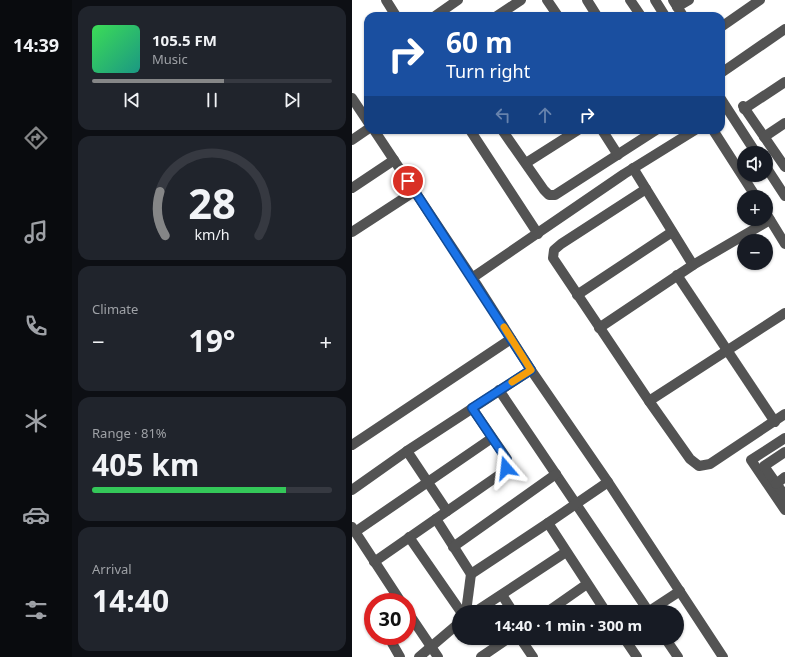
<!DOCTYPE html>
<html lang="en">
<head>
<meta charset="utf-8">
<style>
  :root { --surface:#171b24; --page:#20242c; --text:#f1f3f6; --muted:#9ea1a6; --line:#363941; --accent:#858687 }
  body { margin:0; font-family:"Noto Sans",sans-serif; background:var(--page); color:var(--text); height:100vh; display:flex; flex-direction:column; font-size:15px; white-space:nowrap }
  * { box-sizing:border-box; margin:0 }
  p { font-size:13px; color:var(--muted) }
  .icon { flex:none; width:22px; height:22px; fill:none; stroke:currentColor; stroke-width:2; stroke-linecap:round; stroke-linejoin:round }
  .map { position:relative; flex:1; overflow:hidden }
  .sheet { display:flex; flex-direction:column; gap:6px; padding:6px; background:#0d0f14; width:280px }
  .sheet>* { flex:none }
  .banner { position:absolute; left:12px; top:12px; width:361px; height:122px; border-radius:12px; box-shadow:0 1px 3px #0004; background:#1a4fa0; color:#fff; overflow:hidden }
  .buttons { position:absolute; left:385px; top:146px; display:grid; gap:8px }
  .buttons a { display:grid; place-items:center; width:36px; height:36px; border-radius:50%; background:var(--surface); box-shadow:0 1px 3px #0004; font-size:20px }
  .speed { position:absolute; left:12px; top:593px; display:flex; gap:8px; font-size:20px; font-weight:700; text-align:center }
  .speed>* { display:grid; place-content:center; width:52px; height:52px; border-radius:50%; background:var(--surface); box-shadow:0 1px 3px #0004; line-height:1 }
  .speed .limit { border:6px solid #d22; background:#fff; color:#111 }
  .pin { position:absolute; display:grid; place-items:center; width:34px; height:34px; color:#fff; margin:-17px; border:2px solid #fff; border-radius:50%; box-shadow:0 1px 4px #0007 }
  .me { position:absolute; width:44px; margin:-22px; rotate:343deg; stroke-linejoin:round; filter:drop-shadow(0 0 3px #0008) }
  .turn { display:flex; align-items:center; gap:14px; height:84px; padding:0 16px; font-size:18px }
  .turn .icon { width:52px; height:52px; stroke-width:2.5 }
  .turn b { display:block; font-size:28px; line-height:34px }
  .lanes { display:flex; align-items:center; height:38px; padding:0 16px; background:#0003; justify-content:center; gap:20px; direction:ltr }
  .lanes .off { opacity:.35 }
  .big { font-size:30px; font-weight:700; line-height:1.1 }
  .sheet .card { flex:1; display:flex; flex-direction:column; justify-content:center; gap:6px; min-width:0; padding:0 14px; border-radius:12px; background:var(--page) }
  .sheet .dial { align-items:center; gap:0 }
  .dial svg { height:104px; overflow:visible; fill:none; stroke:var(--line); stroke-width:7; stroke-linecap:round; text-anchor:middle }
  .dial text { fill:var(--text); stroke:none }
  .song { display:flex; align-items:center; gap:12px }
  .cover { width:48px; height:48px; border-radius:6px; background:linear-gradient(135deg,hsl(130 70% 55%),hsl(170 70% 35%)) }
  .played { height:4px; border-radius:2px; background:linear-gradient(90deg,var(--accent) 55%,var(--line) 55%) }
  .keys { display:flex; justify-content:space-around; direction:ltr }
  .heat { display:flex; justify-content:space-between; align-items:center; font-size:22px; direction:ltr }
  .charge { height:6px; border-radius:3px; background:linear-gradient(90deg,#34c759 81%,var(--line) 0) }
  .trip { position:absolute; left:100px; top:605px; width:232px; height:40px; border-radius:20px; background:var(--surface); box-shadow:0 1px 3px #0004; font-weight:700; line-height:40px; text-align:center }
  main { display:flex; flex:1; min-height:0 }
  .tab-bar { display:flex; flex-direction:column; width:72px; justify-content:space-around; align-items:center; background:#090b0e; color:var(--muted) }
  .tab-bar .icon { width:28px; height:28px }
  .tab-bar .selected { color:var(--accent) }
  .tab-bar b { font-size:18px; color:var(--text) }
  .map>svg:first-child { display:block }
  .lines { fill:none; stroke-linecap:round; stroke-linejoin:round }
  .minor { stroke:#535353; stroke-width:10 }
  .route-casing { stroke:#114b97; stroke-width:10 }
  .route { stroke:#1a73e8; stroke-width:7 }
  .slow { stroke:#f59e0b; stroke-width:7 }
</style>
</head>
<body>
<main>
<nav class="tab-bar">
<b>14:39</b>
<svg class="icon selected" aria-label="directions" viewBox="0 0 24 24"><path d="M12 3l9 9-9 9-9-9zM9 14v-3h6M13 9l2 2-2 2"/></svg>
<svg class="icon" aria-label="music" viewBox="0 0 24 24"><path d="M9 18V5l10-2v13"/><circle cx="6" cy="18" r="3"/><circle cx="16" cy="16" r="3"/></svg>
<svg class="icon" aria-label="phone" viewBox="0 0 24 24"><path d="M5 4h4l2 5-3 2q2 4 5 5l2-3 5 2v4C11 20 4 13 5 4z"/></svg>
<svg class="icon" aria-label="climate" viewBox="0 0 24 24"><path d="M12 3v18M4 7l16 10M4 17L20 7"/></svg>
<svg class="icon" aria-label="car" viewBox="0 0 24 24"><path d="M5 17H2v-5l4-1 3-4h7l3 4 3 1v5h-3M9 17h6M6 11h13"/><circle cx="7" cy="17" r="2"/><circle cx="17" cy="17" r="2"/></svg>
<svg class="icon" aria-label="filters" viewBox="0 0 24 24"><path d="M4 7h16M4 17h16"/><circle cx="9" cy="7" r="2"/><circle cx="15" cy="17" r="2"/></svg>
</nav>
<section class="sheet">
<div class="card">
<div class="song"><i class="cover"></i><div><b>105.5 FM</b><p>Music</p></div></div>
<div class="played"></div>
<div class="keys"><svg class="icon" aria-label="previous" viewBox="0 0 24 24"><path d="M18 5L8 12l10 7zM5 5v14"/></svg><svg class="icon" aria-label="pause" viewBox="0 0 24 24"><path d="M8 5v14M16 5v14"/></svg><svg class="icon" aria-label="next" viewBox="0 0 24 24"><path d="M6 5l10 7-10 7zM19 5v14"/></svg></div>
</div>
<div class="card dial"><svg viewBox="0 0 100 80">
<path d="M14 69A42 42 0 1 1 86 69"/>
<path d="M14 69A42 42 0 0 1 10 35" stroke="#858687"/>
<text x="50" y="56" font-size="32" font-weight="700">28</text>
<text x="50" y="72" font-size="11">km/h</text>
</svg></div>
<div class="card"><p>Climate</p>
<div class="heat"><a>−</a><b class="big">19°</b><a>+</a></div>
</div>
<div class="card"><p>Range · 81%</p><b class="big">405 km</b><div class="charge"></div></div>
<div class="card"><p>Arrival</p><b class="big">14:40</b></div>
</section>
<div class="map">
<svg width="433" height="657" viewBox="0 0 433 657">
  <rect width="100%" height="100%" fill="#fff"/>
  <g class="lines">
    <g class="minor">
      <path d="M 34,0 L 44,16"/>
      <path d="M 195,0 L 206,16"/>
      <path d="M 235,0 L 245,16"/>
      <path d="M 278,0 L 289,16"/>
      <path d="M 303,0 L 313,16"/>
      <path d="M 321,0 L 331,16"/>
      <path d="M 325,7 L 337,0"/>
      <path d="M 83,16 L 106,0"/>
      <path d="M 145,16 L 169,0"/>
      <path d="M 369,27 L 408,0"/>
      <path d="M 369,73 L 433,29"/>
      <path d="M 0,98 L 16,122"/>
      <path d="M 369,99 L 404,153"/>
      <path d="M 391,106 L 433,167"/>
      <path d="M 392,109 L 433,82"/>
      <path d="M 22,130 L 125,285 L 179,370 L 256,482 L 371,657"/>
      <path d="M 118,130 L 186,234"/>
      <path d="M 150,130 L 192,190 L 197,195 L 203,195 L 304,130"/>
      <path d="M 250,130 L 266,155"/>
      <path d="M 361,130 L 404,197"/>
      <path d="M 412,137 L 433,123"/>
      <path d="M 0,140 L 16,129"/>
      <path d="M 174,163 L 226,130"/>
      <path d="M 414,167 L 433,196"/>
      <path d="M 281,168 L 341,265"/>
      <path d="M 0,188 L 42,160"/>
      <path d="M 294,189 L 209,244 L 202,250 L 201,258 L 297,401 L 338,459 L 347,466 L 358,464 L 433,414"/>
      <path d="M 414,213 L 433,244"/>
      <path d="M 0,232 L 63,191"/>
      <path d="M 325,275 L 423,422"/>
      <path d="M 120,278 L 272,174 L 343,130"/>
      <path d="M 225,295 L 320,232"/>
      <path d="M 247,328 L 341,265 L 418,220"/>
      <path d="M 147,390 L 297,612"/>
      <path d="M 297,401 L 433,313"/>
      <path d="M 433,438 L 399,460 L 433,510"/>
      <path d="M 0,445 L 159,339"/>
      <path d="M 55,451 L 95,511"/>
      <path d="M 433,452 L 412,466 L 433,496"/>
      <path d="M 424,484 L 433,477"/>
      <path d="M 0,490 L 55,451 L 179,370"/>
      <path d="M 84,519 L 119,574 L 196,523"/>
      <path d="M 0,527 L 49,602"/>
      <path d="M 3,532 L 140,438"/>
      <path d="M 57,537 L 109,612"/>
      <path d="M 101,547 L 204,474"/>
      <path d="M 22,562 L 150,473 L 154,468 L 155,459 L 120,408"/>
      <path d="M 150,595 L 161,612"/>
      <path d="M 55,611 L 86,657"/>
      <path d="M 114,612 L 119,574"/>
      <path d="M 123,612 L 214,552"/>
      <path d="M 195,612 L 235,584"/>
      <path d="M 254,612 L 196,523 L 256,482"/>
      <path d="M 296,612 L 328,591"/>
      <path d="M 168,638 L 181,657"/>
      <path d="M 272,638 L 285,657"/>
      <path d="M 313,638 L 326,657"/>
      <path d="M 40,643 L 48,657"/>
      <path d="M 67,657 L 107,623"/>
      <path d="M 129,657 L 157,638"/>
    </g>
  </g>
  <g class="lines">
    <g class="route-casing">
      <path id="route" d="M 56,181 L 179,370 L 120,408 L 155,460 L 154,468"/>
    </g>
    <use href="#route" class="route"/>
    <path class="slow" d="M 152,327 L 179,370 L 160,382"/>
  </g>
</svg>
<div class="buttons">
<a><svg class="icon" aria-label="sound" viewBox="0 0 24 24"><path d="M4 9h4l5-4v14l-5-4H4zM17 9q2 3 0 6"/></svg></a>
<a>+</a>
<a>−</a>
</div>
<div class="speed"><div class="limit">30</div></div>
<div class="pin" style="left:56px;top:181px;background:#d93025"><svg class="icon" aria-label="arrive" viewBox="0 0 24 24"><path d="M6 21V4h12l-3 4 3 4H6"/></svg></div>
<svg class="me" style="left:154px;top:468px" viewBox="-20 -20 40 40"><path d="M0-17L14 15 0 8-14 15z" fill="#1a73e8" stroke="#fff" stroke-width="4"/></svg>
<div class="trip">14:40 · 1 min · 300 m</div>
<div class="banner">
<div class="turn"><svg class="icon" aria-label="right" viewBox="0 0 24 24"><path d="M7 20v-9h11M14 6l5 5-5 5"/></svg><div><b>60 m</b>Turn right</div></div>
<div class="lanes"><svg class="icon off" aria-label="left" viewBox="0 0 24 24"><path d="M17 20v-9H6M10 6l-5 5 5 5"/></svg><svg class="icon off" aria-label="ahead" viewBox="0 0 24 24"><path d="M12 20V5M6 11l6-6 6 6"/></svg><svg class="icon" aria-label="right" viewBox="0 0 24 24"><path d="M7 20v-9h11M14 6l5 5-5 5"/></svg></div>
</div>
</div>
</main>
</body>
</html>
